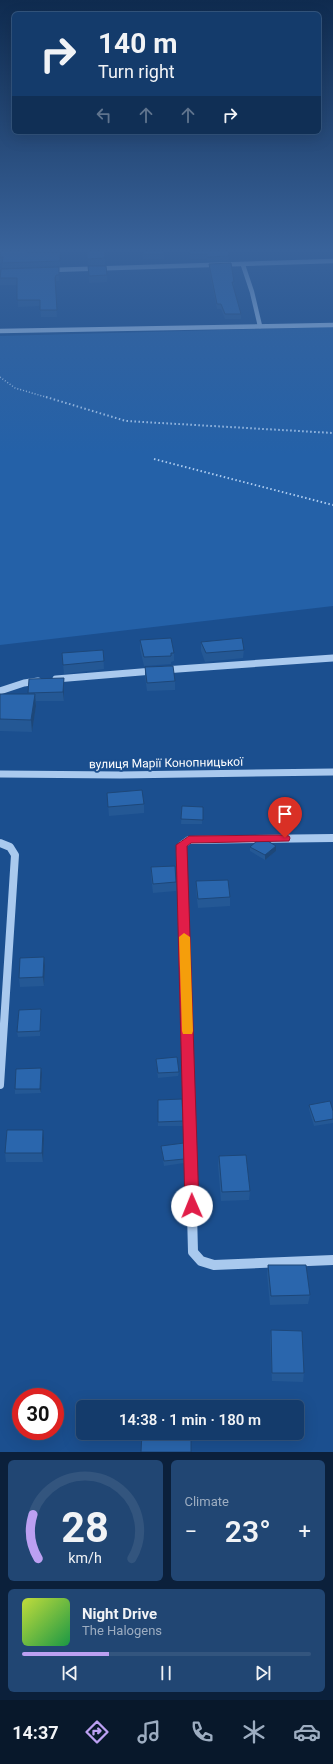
<!DOCTYPE html>
<html lang="en">
<head>
<meta charset="utf-8">
<style>
  :root { --surface:#143b6b; --page:#214673; --text:#f1f3f6; --muted:#9dadc1; --line:#33557e; --accent:#bca0f2 }
  body { margin:0; font-family:Roboto,sans-serif; background:var(--page); color:var(--text); height:100vh; display:flex; flex-direction:column; font-size:15px; white-space:nowrap }
  * { box-sizing:border-box; margin:0 }
  p { font-size:13px; color:var(--muted) }
  .icon { flex:none; width:22px; height:22px; fill:none; stroke:currentColor; stroke-width:2; stroke-linecap:round; stroke-linejoin:round }
  .map { position:relative; height:1452px; overflow:hidden }
  .sheet { display:flex; flex-direction:column; gap:8px; padding:8px; background:#0b203b; flex:1 }
  .sheet>* { flex:none }
  .top-card { position:absolute; left:12px; top:12px; width:309px; height:122px; border-radius:6px; box-shadow:0 4px 16px #0002,0 0 0 1px var(--line); background:#143b6b; color:var(--text); overflow:hidden }
  .speed { position:absolute; left:12px; top:1388px; display:flex; gap:8px; font-size:20px; font-weight:700; text-align:center }
  .speed>* { display:grid; place-content:center; width:52px; height:52px; border-radius:50%; background:var(--surface); box-shadow:0 4px 16px #0002,0 0 0 1px var(--line); line-height:1 }
  .speed .limit { border:6px solid #d22; background:#fff; color:#111 }
  .pin { position:absolute; display:grid; place-items:center; width:34px; height:34px; color:#fff; margin:-41px -17px; border-radius:50% 50% 50% 0; rotate:-45deg; box-shadow:0 0 4px #0007 }
  .pin .icon { rotate:45deg }
  .me { position:absolute; width:44px; margin:-22px; rotate:359deg; stroke-linejoin:round; filter:drop-shadow(0 0 3px #0008) }
  .turn { display:flex; align-items:center; gap:14px; height:84px; padding:0 20px; font-size:18px }
  .turn .icon { width:52px; height:52px; stroke-width:2.5 }
  .turn b { display:block; font-size:28px; line-height:34px }
  .lanes { display:flex; align-items:center; height:38px; padding:0 20px; background:#0003; justify-content:center; gap:20px; direction:ltr }
  .lanes .off { opacity:.35 }
  .big { font-size:30px; font-weight:600; line-height:1.1 }
  .sheet .tile { flex:1; display:flex; flex-direction:column; justify-content:center; gap:6px; min-width:0; padding:0 14px; border-radius:6px; background:var(--page) }
  .sheet .dial { align-items:center; gap:0 }
  .dial svg { height:104px; overflow:visible; fill:none; stroke:var(--line); stroke-width:7; stroke-linecap:round; text-anchor:middle }
  .dial text { fill:var(--text); stroke:none }
  .song { display:flex; align-items:center; gap:12px }
  .cover { width:48px; height:48px; border-radius:6px; background:linear-gradient(135deg,hsl(70 70% 55%),hsl(140 70% 35%)) }
  .played { height:4px; border-radius:2px; background:linear-gradient(90deg,var(--accent) 30%,var(--line) 30%) }
  .keys { display:flex; justify-content:space-around; direction:ltr }
  .heat { display:flex; justify-content:space-between; align-items:center; font-size:22px; direction:ltr }
  .sheet .tiles { flex:1; display:grid; gap:8px; grid-template-columns:1fr 1fr }
  .tile:last-child { grid-column:span 2 }
  .trip { position:absolute; left:76px; top:1400px; width:228px; height:40px; border-radius:6px; background:var(--surface); box-shadow:0 4px 16px #0002,0 0 0 1px var(--line); font-weight:600; line-height:40px; text-align:center }
  .menu { display:flex; height:64px; justify-content:space-around; align-items:center; background:#08182b; color:var(--muted) }
  .menu .icon { width:28px; height:28px }
  .menu .active { color:var(--accent) }
  .menu b { font-size:18px; color:var(--text) }
  .map>svg:first-child { display:block }
  .green { fill:#2461a8 }
  .lines { fill:none; stroke-linecap:round; stroke-linejoin:round }
  .path-far1 { stroke:#a9c9ee; stroke-width:1.5; stroke-dasharray:1 2; stroke-linecap:butt }
  .path { stroke:#a9c9ee; stroke-width:2; stroke-dasharray:1.5 2.5; stroke-linecap:butt }
  .minor-far3 { stroke:#a9c9ee; stroke-width:4.5 }
  .minor-far2 { stroke:#a9c9ee; stroke-width:7 }
  .minor-far1 { stroke:#a9c9ee; stroke-width:8 }
  .minor { stroke:#a9c9ee; stroke-width:10 }
  .wall { fill:#245895 }
  .shaded-wall { fill:#1d4779 }
  .building { fill:#2a66ad; stroke:#1d4779 }
  .route { fill:#e11d48; stroke:#92132f }
  .slow { fill:#f59e0b }
  .labels { text-anchor:middle; stroke-width:4; stroke-linejoin:round; paint-order:stroke }
  .street-label { font-size:12px; fill:#fff; stroke:#1b4f8f }
</style>
</head>
<body>
<div class="map">
<svg width="333" height="1452" viewBox="0 0 333 1452">
  <rect width="100%" height="100%" fill="#1b4f8f"/>
  <path class="green" d="M 333,327 L 333,606 L 0,645 L 0,336 Z"/>
  <g class="lines">
    <path class="path-far1" d="M 0,377 L 15,388 L 49,398"/>
    <g class="path">
      <path d="M 46,397 L 126,421 L 333,433"/>
      <path d="M 154,459 L 333,505"/>
    </g>
    <g class="minor-far3">
      <path d="M 243,265 L 252,292 L 260,326"/>
      <path d="M 51,270 L 333,261"/>
      <path d="M 0,331 L 333,325"/>
    </g>
    <g class="minor-far2">
      <path d="M 164,670 L 333,658"/>
      <path d="M 56,679 L 153,671"/>
      <path d="M 0,691 L 24,683 L 38,681"/>
      <path d="M 0,774 L 120,775 L 333,772"/>
    </g>
    <g class="minor-far1">
      <path d="M 0,843 L 10,847 L 15,855 L 0,1085"/>
      <path d="M 189,1096 L 187,994 L 180,852 L 182,845 L 189,840 L 333,838"/>
    </g>
    <path class="minor" d="M 189,1095 L 193,1252 L 201,1261 L 214,1265 L 333,1260"/>
  </g>
  <g class="wall">
    <path d="M 0,251 L 26,252 L 60,252 L 60,266 L 2,268 L 2,262 L 0,263 Z"/>
    <path d="M 87,251 L 105,251 L 105,265 L 88,265 Z"/>
    <path d="M 142,251 L 164,251 L 164,259 L 143,259 Z"/>
    <path d="M 189,251 L 229,251 L 229,261 L 207,261 L 207,259 L 190,259 Z"/>
    <path d="M 209,264 L 234,282 L 234,287 L 233,287 L 241,314 L 241,319 L 225,319 L 221,309 L 217,309 L 209,269 Z"/>
    <path d="M 88,266 L 107,275 L 107,282 L 89,283 Z"/>
    <path d="M 59,267 L 59,281 L 56,281 L 55,285 L 57,317 L 41,317 L 40,306 L 18,307 L 17,285 L 0,285 L 0,274 Z"/>
    <path d="M 140,640 L 174,653 L 174,661 L 171,662 L 171,664 L 144,666 L 140,649 Z"/>
    <path d="M 201,642 L 244,650 L 243,658 L 205,662 L 201,651 Z"/>
    <path d="M 103,650 L 104,669 L 64,674 L 62,653 Z"/>
    <path d="M 145,667 L 175,681 L 175,690 L 147,691 L 145,676 Z"/>
    <path d="M 64,678 L 64,701 L 36,701 L 36,706 L 32,732 L 0,731 L 0,694 L 28,694 L 28,693 Z"/>
    <path d="M 107,793 L 144,804 L 144,813 L 109,816 Z"/>
    <path d="M 182,806 L 203,807 L 202,824 L 181,824 Z"/>
    <path d="M 276,846 L 276,851 L 265,860 L 250,851 L 250,847 Z"/>
    <path d="M 151,867 L 176,882 L 176,891 L 153,893 L 151,876 Z"/>
    <path d="M 196,881 L 230,897 L 230,906 L 198,908 L 196,890 Z"/>
    <path d="M 44,957 L 45,966 L 44,986 L 20,987 L 19,978 Z"/>
    <path d="M 41,1009 L 41,1014 L 40,1036 L 18,1037 L 17,1032 Z"/>
    <path d="M 156,1059 L 179,1072 L 178,1076 L 158,1078 Z"/>
    <path d="M 41,1068 L 42,1073 L 41,1093 L 15,1094 L 15,1089 Z"/>
    <path d="M 182,1099 L 183,1126 L 158,1126 L 158,1100 Z"/>
    <path d="M 309,1105 L 333,1111 L 333,1123 L 314,1126 L 309,1109 Z"/>
    <path d="M 44,1139 L 43,1162 L 6,1162 L 5,1153 Z"/>
    <path d="M 184,1143 L 184,1163 L 164,1166 L 161,1146 Z"/>
    <path d="M 219,1156 L 250,1191 L 249,1200 L 221,1201 L 218,1165 Z"/>
    <path d="M 268,1265 L 310,1295 L 308,1304 L 270,1305 L 267,1274 Z"/>
    <path d="M 271,1330 L 304,1373 L 303,1382 L 272,1381 L 270,1339 Z"/>
  </g>
  <g class="shaded-wall">
    <path d="M 56,275 L 56,281 L 55,285 L 55,278 Z"/>
    <path d="M 64,678 L 64,701 L 63,692 Z"/>
    <path d="M 35,694 L 36,706 L 32,732 L 31,720 Z"/>
    <path d="M 276,846 L 276,851 L 265,860 L 265,855 Z"/>
    <path d="M 44,957 L 45,966 L 44,986 L 43,977 Z"/>
    <path d="M 41,1068 L 42,1073 L 41,1093 L 40,1089 Z"/>
    <path d="M 43,1130 L 44,1139 L 43,1162 L 42,1153 Z"/>
  </g>
  <g class="building">
    <path d="M 0,251 L 26,251 L 26,252 L 60,252 L 60,261 L 2,263 L 3,257 L 0,257 Z"/>
    <path d="M 87,251 L 105,251 L 105,258 L 87,259 Z"/>
    <rect x="143" y="251" width="21" height="3"/>
    <path d="M 190,251 L 229,251 L 229,256 L 207,257 L 207,254 L 190,254 Z"/>
    <path d="M 231,263 L 234,282 L 232,282 L 241,314 L 225,314 L 221,304 L 217,304 L 209,264 Z"/>
    <path d="M 88,266 L 106,266 L 107,275 L 89,276 Z"/>
    <path d="M 59,267 L 59,275 L 56,275 L 55,278 L 57,310 L 40,310 L 40,300 L 17,300 L 17,278 L 0,278 L 1,269 Z"/>
    <path d="M 171,638 L 174,653 L 171,653 L 171,656 L 144,657 L 140,640 Z"/>
    <path d="M 242,638 L 244,650 L 206,653 L 201,642 Z"/>
    <path d="M 103,650 L 104,661 L 63,665 L 62,653 Z"/>
    <path d="M 173,666 L 175,681 L 147,683 L 145,667 Z"/>
    <path d="M 64,678 L 63,692 L 28,693 L 29,679 Z"/>
    <path d="M 0,694 L 35,694 L 31,720 L 0,719 Z"/>
    <path d="M 142,790 L 144,804 L 108,807 L 107,793 Z"/>
    <path d="M 182,806 L 203,807 L 203,820 L 181,819 Z"/>
    <path d="M 258,840 L 266,840 L 276,846 L 265,855 L 250,847 Z"/>
    <path d="M 175,866 L 176,882 L 153,884 L 151,867 Z"/>
    <path d="M 228,880 L 230,897 L 198,899 L 196,881 Z"/>
    <path d="M 44,957 L 43,977 L 19,978 L 20,958 Z"/>
    <path d="M 41,1009 L 40,1031 L 17,1032 L 19,1010 Z"/>
    <path d="M 177,1057 L 179,1072 L 158,1073 L 156,1059 Z"/>
    <path d="M 41,1068 L 40,1089 L 15,1089 L 16,1069 Z"/>
    <path d="M 182,1099 L 183,1121 L 158,1122 L 158,1100 Z"/>
    <path d="M 330,1101 L 333,1111 L 333,1119 L 315,1122 L 309,1105 Z"/>
    <path d="M 7,1130 L 43,1130 L 42,1153 L 5,1153 Z"/>
    <path d="M 184,1143 L 184,1159 L 164,1161 L 161,1146 Z"/>
    <path d="M 246,1155 L 250,1191 L 222,1192 L 219,1156 Z"/>
    <path d="M 268,1265 L 306,1265 L 310,1295 L 271,1296 Z"/>
    <path d="M 271,1330 L 302,1331 L 304,1373 L 272,1373 Z"/>
    <path d="M 142,1433 L 191,1433 L 191,1452 L 141,1452 Z"/>
  </g>
  <linearGradient id="sky" x2="0" y2="1"><stop stop-color="#0f2b4f"/><stop offset="0.55" stop-color="#39639b"/><stop offset="1" stop-color="#39639b" stop-opacity="0"/></linearGradient>
  <rect width="333" height="454" fill="url(#sky)"/>
  <path class="route" d="M 285,835 L 289,836 L 290,838 L 289,841 L 191,843 L 187,846 L 199,1206 L 197,1211 L 192,1212 L 187,1211 L 185,1206 L 176,845 L 189,836 Z"/>
  <path class="slow" d="M 184,933 L 190,937 L 193,1031 L 192,1034 L 183,1034 L 182,1031 L 179,937 Z"/>
  <g class="labels">
    <g class="street-label">
      <text transform="translate(166 763) rotate(-1)" y="4">вулиця Марії Конопницької</text>
    </g>
  </g>
</svg>
<div class="speed"><div class="limit">30</div></div>
<div class="pin" style="left:285px;top:838px;background:#d93025"><svg class="icon" aria-label="arrive" viewBox="0 0 24 24"><path d="M6 21V4h12l-3 4 3 4H6"/></svg></div>
<svg class="me" style="left:192px;top:1206px" viewBox="-20 -20 40 40"><circle r="19" fill="#fff"/><path d="M0-13L10 11 0 6-10 11z" fill="#e11d48"/></svg>
<div class="trip">14:38 · 1 min · 180 m</div>
<div class="top-card">
<div class="turn"><svg class="icon" aria-label="right" viewBox="0 0 24 24"><path d="M7 20v-9h11M14 6l5 5-5 5"/></svg><div><b>140 m</b>Turn right</div></div>
<div class="lanes"><svg class="icon off" aria-label="left" viewBox="0 0 24 24"><path d="M17 20v-9H6M10 6l-5 5 5 5"/></svg><svg class="icon off" aria-label="ahead" viewBox="0 0 24 24"><path d="M12 20V5M6 11l6-6 6 6"/></svg><svg class="icon off" aria-label="ahead" viewBox="0 0 24 24"><path d="M12 20V5M6 11l6-6 6 6"/></svg><svg class="icon" aria-label="right" viewBox="0 0 24 24"><path d="M7 20v-9h11M14 6l5 5-5 5"/></svg></div>
</div>
</div>
<section class="sheet">
<div class="tiles">
<div class="tile dial"><svg viewBox="0 0 100 80">
<path d="M14 69A42 42 0 1 1 86 69"/>
<path d="M14 69A42 42 0 0 1 10 35" stroke="#bca0f2"/>
<text x="50" y="56" font-size="32" font-weight="700">28</text>
<text x="50" y="72" font-size="11">km/h</text>
</svg></div>
<div class="tile"><p>Climate</p>
<div class="heat"><a>−</a><b class="big">23°</b><a>+</a></div>
</div>
<div class="tile">
<div class="song"><i class="cover"></i><div><b>Night Drive</b><p>The Halogens</p></div></div>
<div class="played"></div>
<div class="keys"><svg class="icon" aria-label="previous" viewBox="0 0 24 24"><path d="M18 5L8 12l10 7zM5 5v14"/></svg><svg class="icon" aria-label="pause" viewBox="0 0 24 24"><path d="M8 5v14M16 5v14"/></svg><svg class="icon" aria-label="next" viewBox="0 0 24 24"><path d="M6 5l10 7-10 7zM19 5v14"/></svg></div>
</div>
</div>
</section>
<nav class="menu">
<b>14:37</b>
<svg class="icon active" aria-label="directions" viewBox="0 0 24 24"><path d="M12 3l9 9-9 9-9-9zM9 14v-3h6M13 9l2 2-2 2"/></svg>
<svg class="icon" aria-label="music" viewBox="0 0 24 24"><path d="M9 18V5l10-2v13"/><circle cx="6" cy="18" r="3"/><circle cx="16" cy="16" r="3"/></svg>
<svg class="icon" aria-label="phone" viewBox="0 0 24 24"><path d="M5 4h4l2 5-3 2q2 4 5 5l2-3 5 2v4C11 20 4 13 5 4z"/></svg>
<svg class="icon" aria-label="climate" viewBox="0 0 24 24"><path d="M12 3v18M4 7l16 10M4 17L20 7"/></svg>
<svg class="icon" aria-label="car" viewBox="0 0 24 24"><path d="M5 17H2v-5l4-1 3-4h7l3 4 3 1v5h-3M9 17h6M6 11h13"/><circle cx="7" cy="17" r="2"/><circle cx="17" cy="17" r="2"/></svg>
</nav>
</body>
</html>
